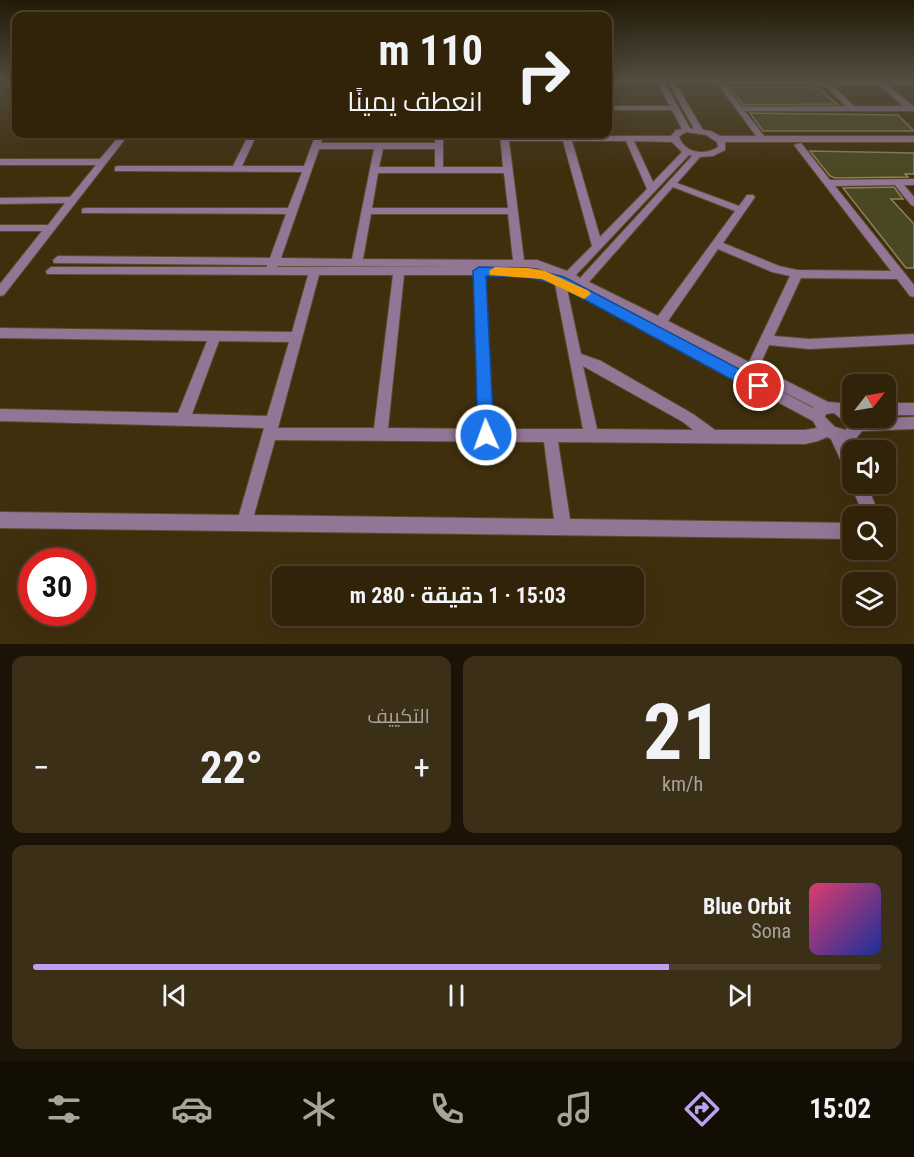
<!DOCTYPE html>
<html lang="ar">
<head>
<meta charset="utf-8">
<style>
  :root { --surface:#30230a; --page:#3c2f18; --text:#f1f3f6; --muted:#a8a49c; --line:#4b402b; --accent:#bca0f2 }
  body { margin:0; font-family:"Roboto Condensed",Cairo,sans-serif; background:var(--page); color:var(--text); direction:rtl; height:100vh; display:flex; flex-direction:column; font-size:22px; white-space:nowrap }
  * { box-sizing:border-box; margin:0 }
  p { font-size:20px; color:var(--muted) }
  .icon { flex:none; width:33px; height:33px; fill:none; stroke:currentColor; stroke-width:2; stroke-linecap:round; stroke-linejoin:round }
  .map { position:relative; height:644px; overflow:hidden; direction:ltr }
  .sheet { display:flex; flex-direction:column; gap:12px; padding:12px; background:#1a1306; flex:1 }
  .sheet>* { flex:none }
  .top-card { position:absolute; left:12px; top:12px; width:600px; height:126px; border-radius:12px; box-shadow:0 6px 24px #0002,0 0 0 2px var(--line); direction:rtl; background:#30230a; color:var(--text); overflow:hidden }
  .needle { width:39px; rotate:59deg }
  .buttons { position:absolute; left:842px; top:374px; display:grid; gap:12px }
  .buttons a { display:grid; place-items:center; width:54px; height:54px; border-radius:12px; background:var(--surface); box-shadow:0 6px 24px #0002,0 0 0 2px var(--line); font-size:30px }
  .speed { position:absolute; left:18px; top:548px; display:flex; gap:12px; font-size:30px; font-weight:700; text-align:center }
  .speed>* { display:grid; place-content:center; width:78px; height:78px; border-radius:50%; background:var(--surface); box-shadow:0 6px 24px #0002,0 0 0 2px var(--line); line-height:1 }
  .speed .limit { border:9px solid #d22; background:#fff; color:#111 }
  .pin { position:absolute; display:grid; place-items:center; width:51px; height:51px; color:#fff; margin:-26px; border:3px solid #fff; border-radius:50%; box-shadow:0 2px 6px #0007 }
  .me { position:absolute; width:66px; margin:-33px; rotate:358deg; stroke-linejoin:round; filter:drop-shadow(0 0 4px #0008) }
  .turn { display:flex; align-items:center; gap:21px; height:126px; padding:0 30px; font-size:27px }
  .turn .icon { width:78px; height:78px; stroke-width:2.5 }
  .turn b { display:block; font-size:42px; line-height:51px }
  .big { font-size:45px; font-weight:700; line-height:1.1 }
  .sheet .tile { flex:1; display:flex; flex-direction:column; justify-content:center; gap:9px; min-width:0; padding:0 21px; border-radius:12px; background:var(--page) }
  .sheet .dial { align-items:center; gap:0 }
  .dial b { font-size:78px; line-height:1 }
  .song { display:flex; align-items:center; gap:18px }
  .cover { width:72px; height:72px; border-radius:9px; background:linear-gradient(135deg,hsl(340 70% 55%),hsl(230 70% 35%)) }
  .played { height:6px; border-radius:3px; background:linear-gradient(90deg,var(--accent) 75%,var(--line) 75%) }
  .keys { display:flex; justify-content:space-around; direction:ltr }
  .heat { display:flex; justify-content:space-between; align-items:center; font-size:33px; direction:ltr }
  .sheet .tiles { flex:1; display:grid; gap:12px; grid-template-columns:1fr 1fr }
  .tile:last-child { grid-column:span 2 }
  .trip { position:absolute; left:272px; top:566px; width:372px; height:60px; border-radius:12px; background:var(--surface); box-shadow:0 6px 24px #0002,0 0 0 2px var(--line); font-weight:700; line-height:60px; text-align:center; direction:rtl }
  .tabs { display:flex; height:96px; justify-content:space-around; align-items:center; background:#130e04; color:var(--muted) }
  .tabs .icon { width:42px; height:42px }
  .tabs .on { color:var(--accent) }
  .tabs b { font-size:27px; color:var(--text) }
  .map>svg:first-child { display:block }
  .building { fill:#4c4723; stroke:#88835d; stroke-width:1.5 }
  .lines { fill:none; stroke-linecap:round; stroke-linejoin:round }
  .street-casing { stroke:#5c4c2d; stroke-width:2 }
  .street { fill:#927696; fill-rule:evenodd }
  .route { fill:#1a73e8; stroke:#114b97; stroke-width:1.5 }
  .slow { fill:#f59e0b }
</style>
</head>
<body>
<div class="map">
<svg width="914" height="644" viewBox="0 0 914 644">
  <rect width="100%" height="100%" fill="#402f0d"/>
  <g class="building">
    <path d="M 734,87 L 818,88 L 837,104 L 743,105 L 731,88 Z"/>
    <path d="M 750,113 L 898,115 L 914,131 L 763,131 Z"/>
    <path d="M 810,151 L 914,153 L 914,174 L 905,174 L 908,177 L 835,178 L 830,176 Z"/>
    <path d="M 894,187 L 903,199 L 891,199 L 914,224 L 914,268 L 906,268 L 843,188 Z"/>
  </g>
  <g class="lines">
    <g class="street-casing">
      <g id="street">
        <path d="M 608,80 L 663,80 L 690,128 L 694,129 L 667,80 L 914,81 L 914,85 L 888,85 L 914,107 L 914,111 L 745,111 L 764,136 L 914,136 L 914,142 L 725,142 L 725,150 L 713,156 L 700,157 L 677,183 L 739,206 L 747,195 L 753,195 L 755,197 L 723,243 L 779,266 L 797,270 L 891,271 L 794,145 L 801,143 L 830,180 L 914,179 L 914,185 L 904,185 L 914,197 L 914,206 L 911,205 L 895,185 L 835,186 L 914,285 L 914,297 L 910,296 L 897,279 L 801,278 L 774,336 L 809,339 L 914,334 L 914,344 L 809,349 L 769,345 L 759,367 L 828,402 L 841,403 L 852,411 L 852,417 L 859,419 L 914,417 L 914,429 L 862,431 L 854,441 L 847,442 L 852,453 L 852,476 L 847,474 L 831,439 L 827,437 L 818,441 L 805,444 L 558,442 L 570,519 L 852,523 L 852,539 L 0,528 L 0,512 L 239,515 L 264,428 L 0,421 L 0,409 L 178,413 L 207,341 L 0,338 L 0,328 L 292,332 L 308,275 L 47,274 L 46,271 L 51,267 L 267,267 L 267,265 L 54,263 L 53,260 L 58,256 L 270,258 L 286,214 L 82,213 L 82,209 L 85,208 L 288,208 L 302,172 L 115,171 L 115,167 L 118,166 L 233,166 L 248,136 L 139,136 L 135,134 L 324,134 L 321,143 L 435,143 L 435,134 L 443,134 L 443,167 L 503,167 L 500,134 L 508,134 L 508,136 L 671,136 L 676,130 L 682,129 L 672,110 L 608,110 L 608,106 L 670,106 L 657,83 L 608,83 ZM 676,84 L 718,84 L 756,136 L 720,136 L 711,131 L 703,130 ZM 725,84 L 824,85 L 846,106 L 742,107 ZM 832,85 L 879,85 L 903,106 L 854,106 ZM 687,132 L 706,135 L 717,142 L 718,147 C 704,156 685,153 679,137 L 682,134 ZM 256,136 L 315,136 L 304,166 L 242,166 ZM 509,141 L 563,141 L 592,246 L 567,271 L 537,260 L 524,260 ZM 572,141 L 626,141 L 647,189 L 600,237 ZM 634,141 L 672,142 L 682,152 L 653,182 ZM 319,149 L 374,149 L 352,259 L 281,258 ZM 383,149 L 435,149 L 435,167 L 379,167 ZM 689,155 L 692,156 L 580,278 L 576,275 ZM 378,173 L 504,173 L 508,208 L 372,208 ZM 673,187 L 735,211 L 658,316 L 589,282 ZM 371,214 L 508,214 L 513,260 L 363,259 ZM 718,249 L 772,272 L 790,276 L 749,362 L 668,321 ZM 278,266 L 464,267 L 277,267 ZM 484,267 L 537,268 L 560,277 L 537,269 ZM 319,275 L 393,275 L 374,428 L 278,428 ZM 404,275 L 474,275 L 479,429 L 388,428 ZM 485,275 L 536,277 L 555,284 L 583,429 L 493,429 ZM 567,289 L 813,421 L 817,428 L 805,430 L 715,430 L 693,414 L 601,361 L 581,354 ZM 219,341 L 289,342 L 267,416 L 192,414 ZM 583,366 L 683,422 L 693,430 L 597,429 ZM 741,370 L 813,407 L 813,408 ZM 834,413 L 846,423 L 847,428 L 846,430 L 835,427 L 825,417 L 826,414 ZM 275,440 L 544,442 L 554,519 L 254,515 Z"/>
        <path d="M 121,134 L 129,134 L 4,295 L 0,296 L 0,284 L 42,231 L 0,231 L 0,225 L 48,225 L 65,203 L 0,204 L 0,198 L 70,197 L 96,165 L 0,165 L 0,159 L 100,159 Z"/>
        <rect x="885" y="403" width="29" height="12"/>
        <path d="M 852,479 L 852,483 L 866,483 L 880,516 L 864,516 L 850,483 Z"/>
      </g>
    </g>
    <use href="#street" class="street"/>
  </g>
  <linearGradient id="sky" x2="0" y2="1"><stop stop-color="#231a07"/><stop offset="0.47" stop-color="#534d40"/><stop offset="1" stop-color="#534d40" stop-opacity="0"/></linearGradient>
  <rect width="914" height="171" fill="url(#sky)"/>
  <path class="route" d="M 479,267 L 528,268 L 564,277 L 764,382 L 766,386 L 764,391 L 759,393 L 753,391 L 556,284 L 528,277 L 486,276 L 494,435 L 492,440 L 486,442 L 480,440 L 478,435 L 473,271 Z"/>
  <path class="slow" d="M 495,267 L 528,268 L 545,271 L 589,291 L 591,294 L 584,299 L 542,279 L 490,275 L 489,271 Z"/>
</svg>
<div class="buttons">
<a><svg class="needle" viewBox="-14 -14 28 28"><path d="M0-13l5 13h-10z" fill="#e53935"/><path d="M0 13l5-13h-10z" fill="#a8a49c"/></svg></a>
<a><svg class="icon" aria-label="sound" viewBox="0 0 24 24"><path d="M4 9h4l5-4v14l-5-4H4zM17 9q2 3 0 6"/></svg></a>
<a><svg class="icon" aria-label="search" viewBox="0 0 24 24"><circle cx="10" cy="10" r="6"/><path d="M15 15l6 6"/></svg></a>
<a><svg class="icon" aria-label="layers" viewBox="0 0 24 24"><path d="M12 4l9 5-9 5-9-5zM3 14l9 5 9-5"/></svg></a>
</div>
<div class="speed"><div class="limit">30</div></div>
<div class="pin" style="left:759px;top:386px;background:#d93025"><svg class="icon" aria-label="arrive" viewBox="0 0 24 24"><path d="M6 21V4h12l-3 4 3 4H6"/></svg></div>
<svg class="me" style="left:486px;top:435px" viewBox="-20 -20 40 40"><circle r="17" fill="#1a73e8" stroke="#fff" stroke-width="3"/><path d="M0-11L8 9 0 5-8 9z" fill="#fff"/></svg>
<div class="trip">15:03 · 1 دقيقة · 280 m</div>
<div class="top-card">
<div class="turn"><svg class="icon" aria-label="right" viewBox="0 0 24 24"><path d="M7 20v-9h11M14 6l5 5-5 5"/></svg><div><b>110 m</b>انعطف يمينًا</div></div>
</div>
</div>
<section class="sheet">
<div class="tiles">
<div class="tile dial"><b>21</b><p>km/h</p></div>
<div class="tile"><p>التكييف</p>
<div class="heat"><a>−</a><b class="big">22°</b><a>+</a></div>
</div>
<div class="tile">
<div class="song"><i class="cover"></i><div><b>Blue Orbit</b><p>Sona</p></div></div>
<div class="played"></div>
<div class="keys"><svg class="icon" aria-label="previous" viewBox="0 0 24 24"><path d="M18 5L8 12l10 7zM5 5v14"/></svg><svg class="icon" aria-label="pause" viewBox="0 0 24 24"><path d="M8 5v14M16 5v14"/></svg><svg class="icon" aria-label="next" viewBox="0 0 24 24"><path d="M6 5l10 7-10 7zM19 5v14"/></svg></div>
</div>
</div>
</section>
<nav class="tabs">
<b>15:02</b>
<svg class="icon on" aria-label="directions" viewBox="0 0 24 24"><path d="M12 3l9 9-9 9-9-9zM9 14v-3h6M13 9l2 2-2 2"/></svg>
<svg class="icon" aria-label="music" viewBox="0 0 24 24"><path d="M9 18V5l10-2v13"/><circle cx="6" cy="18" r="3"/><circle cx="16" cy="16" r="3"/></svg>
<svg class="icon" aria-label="phone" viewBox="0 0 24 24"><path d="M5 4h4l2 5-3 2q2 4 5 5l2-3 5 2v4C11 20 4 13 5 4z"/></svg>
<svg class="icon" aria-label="climate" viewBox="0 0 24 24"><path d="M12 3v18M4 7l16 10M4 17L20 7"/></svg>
<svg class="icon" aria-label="car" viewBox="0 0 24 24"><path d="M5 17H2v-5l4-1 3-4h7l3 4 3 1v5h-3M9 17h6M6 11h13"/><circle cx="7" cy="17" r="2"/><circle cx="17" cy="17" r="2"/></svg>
<svg class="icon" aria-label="filters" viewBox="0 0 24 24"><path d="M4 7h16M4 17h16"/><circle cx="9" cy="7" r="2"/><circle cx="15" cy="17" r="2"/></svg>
</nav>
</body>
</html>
